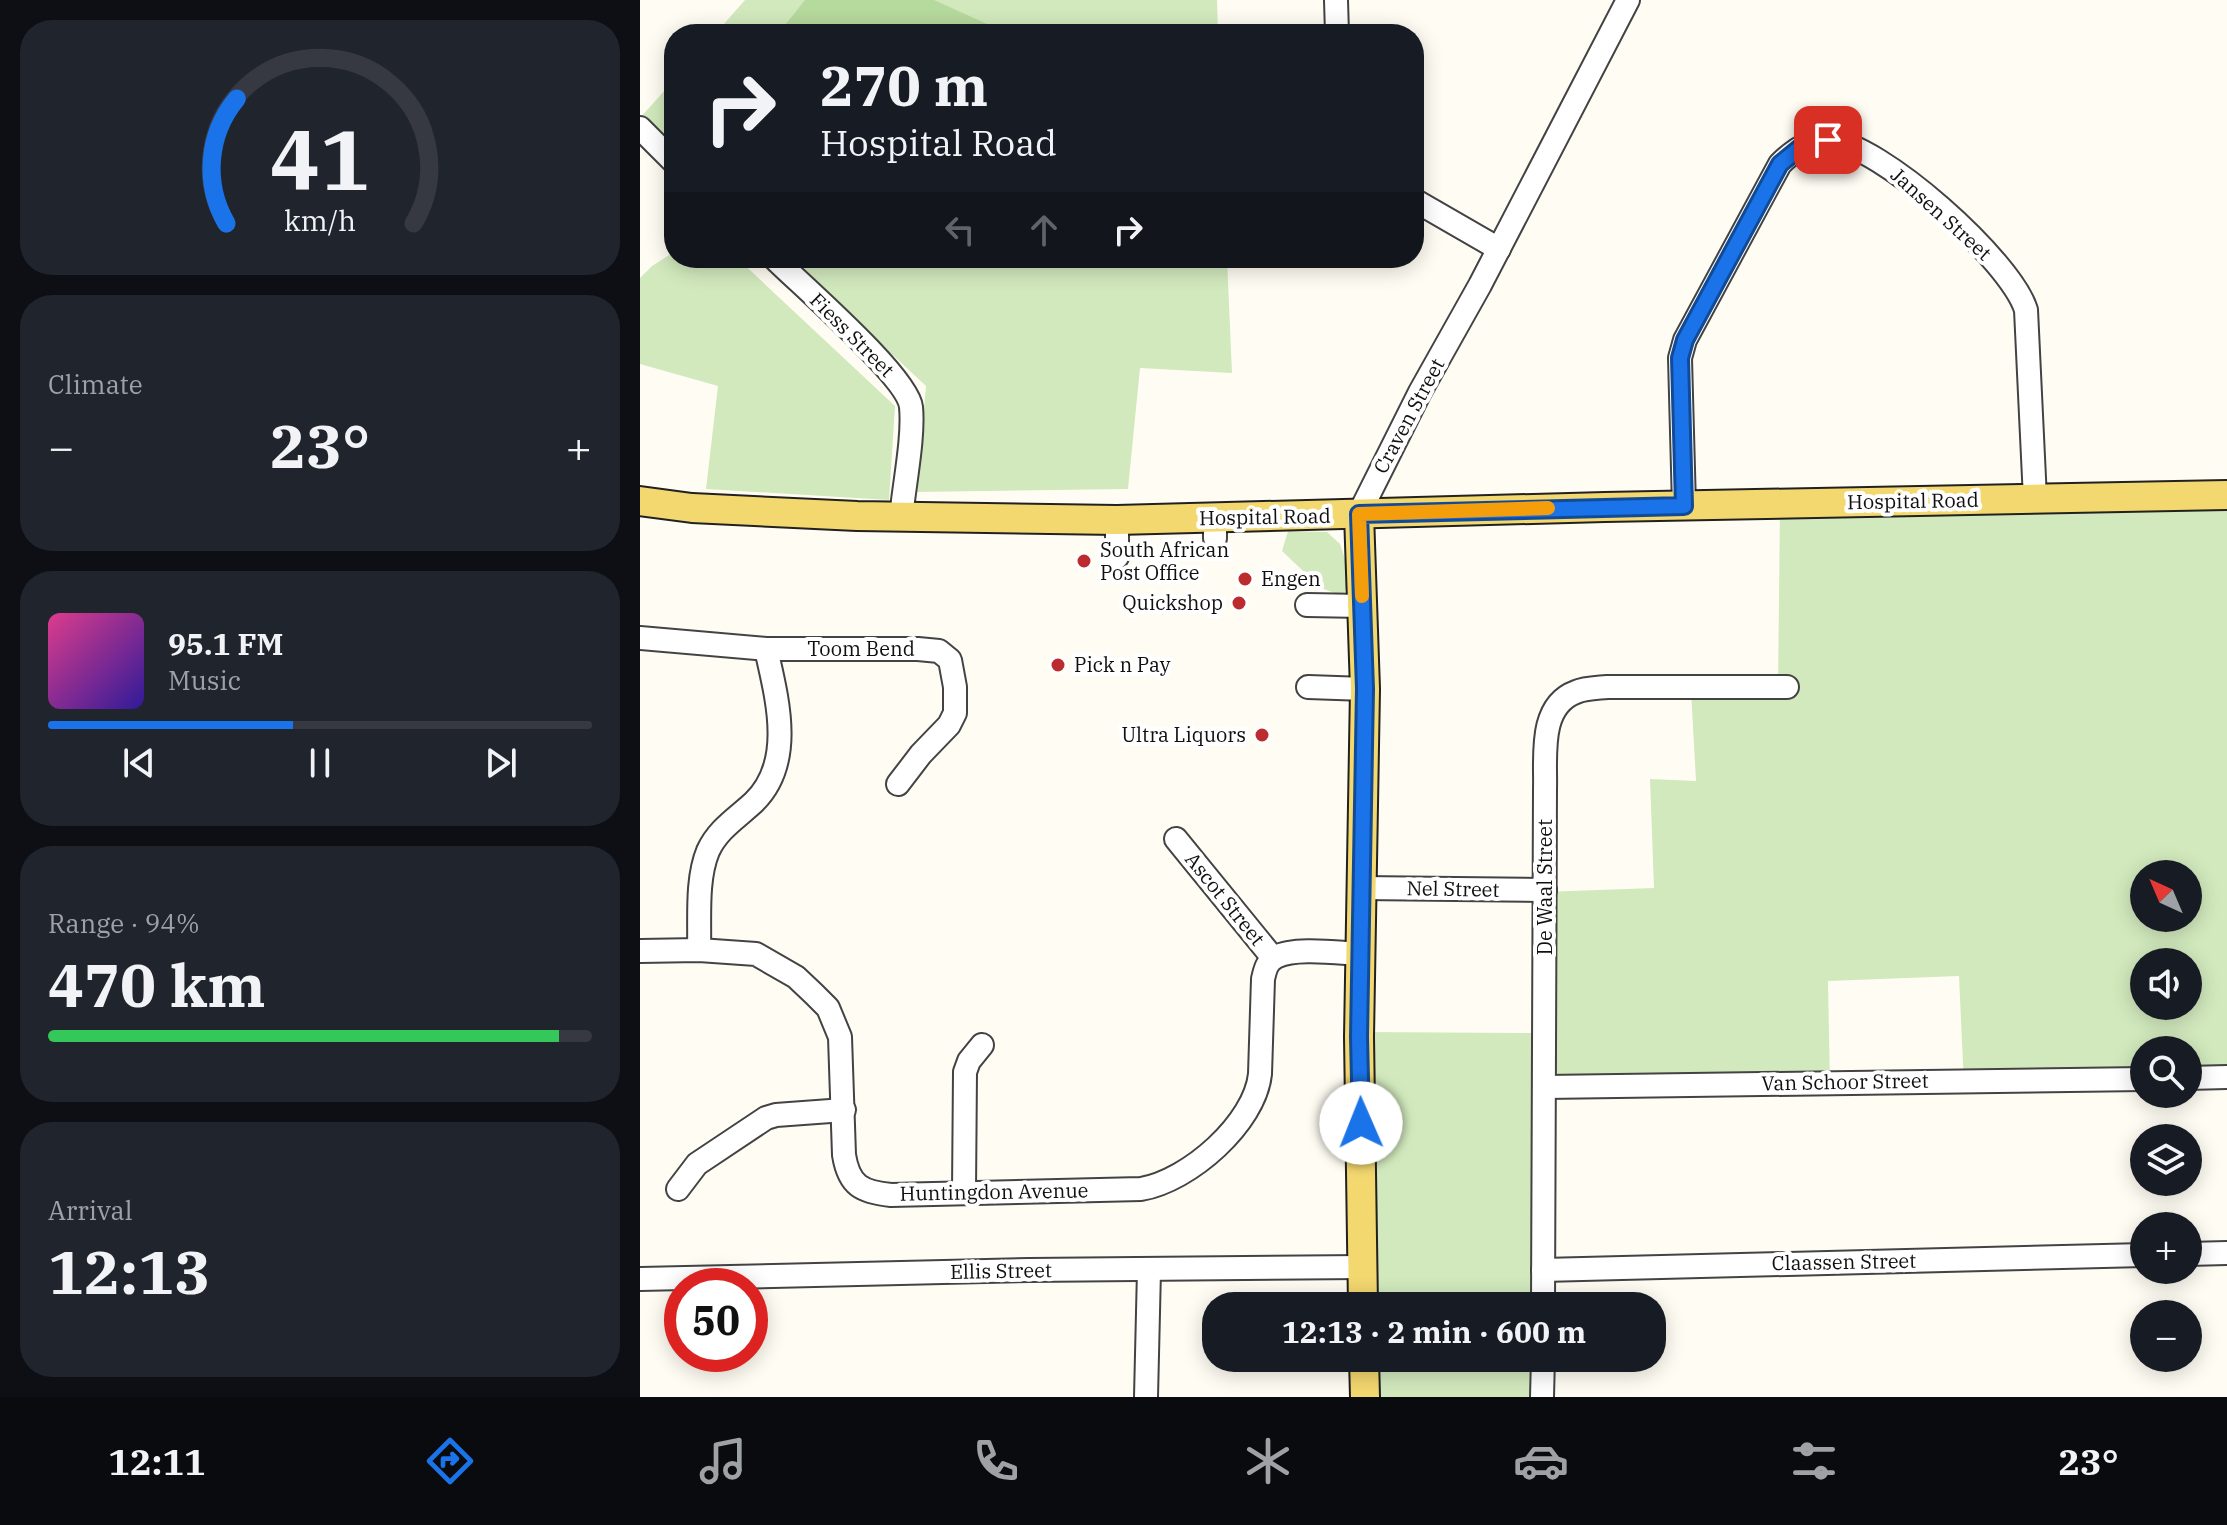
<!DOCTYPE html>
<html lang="en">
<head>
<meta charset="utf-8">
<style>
  :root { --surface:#171b24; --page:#20242c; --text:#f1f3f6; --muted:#9ea1a6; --line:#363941; --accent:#1a73e8 }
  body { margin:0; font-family:"IBM Plex Serif",serif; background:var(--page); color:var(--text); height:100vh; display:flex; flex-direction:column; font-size:30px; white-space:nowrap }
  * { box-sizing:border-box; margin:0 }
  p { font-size:26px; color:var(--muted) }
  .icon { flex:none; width:44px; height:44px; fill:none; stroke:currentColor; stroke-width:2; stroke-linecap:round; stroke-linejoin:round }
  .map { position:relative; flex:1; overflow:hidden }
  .side { display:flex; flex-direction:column; gap:20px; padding:20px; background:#0d0f14; width:640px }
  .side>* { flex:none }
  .top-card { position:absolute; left:24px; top:24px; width:760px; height:244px; border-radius:32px; box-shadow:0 4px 20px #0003; background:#171b24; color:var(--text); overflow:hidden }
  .needle { width:52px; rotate:316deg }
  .buttons { position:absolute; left:1490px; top:860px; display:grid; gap:16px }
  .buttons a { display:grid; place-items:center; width:72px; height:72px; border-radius:50%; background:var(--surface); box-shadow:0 4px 20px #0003; font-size:40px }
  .speed { position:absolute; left:24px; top:1268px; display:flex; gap:16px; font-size:40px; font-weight:700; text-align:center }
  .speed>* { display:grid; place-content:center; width:104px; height:104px; border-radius:50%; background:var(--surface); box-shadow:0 4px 20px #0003; line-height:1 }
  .speed .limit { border:12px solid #d22; background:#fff; color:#111 }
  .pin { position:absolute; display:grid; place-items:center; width:68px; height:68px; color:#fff; margin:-34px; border-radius:16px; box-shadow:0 4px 12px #0006 }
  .me { position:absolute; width:88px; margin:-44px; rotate:359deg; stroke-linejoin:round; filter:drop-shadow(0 0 6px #0008) }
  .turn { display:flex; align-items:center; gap:28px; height:168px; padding:0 24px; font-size:36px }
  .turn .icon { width:104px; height:104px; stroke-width:2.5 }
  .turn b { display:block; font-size:56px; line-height:68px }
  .lanes { display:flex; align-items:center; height:76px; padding:0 24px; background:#0003; justify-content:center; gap:40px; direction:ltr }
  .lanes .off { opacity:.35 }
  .big { font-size:60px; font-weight:800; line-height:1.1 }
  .side .tile { flex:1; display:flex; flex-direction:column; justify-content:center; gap:12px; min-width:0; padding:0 28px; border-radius:32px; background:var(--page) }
  .side .dial { align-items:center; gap:0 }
  .dial svg { height:208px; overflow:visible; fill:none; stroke:var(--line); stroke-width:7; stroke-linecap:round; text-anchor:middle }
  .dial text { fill:var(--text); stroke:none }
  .song { display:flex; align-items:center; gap:24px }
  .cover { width:96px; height:96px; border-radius:12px; background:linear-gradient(135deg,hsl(330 70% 55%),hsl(250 70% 35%)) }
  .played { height:8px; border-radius:4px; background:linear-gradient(90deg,var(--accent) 45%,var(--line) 45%) }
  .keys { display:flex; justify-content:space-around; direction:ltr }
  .heat { display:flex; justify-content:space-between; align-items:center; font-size:44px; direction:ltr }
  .charge { height:12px; border-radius:6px; background:linear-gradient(90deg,#34c759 94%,var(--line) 0) }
  .trip { position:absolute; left:562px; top:1292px; width:464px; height:80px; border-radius:32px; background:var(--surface); box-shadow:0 4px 20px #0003; font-weight:800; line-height:80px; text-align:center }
  .tab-bar { display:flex; height:128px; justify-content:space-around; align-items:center; background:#090b0e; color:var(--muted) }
  .tab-bar .icon { width:56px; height:56px }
  .tab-bar .on { color:var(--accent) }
  .tab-bar b { font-size:36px; color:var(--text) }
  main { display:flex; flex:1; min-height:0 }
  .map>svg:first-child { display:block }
  .green { fill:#d2e9bd; fill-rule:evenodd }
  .forest { fill:#b6d99d }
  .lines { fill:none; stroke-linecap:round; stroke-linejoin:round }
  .minor-casing { stroke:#434343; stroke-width:26 }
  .major-casing { stroke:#212121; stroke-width:32 }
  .minor { stroke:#fff; stroke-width:22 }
  .major { stroke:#f3d76f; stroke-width:28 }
  .route-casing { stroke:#114b97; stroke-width:20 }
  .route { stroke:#1a73e8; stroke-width:14 }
  .slow { stroke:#f59e0b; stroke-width:14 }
  .poi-dot { fill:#bc2c2e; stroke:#fff; stroke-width:3 }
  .labels { text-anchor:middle; stroke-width:8; stroke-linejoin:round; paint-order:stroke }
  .street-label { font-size:20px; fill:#101010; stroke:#fff }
  .poi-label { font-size:20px; fill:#101010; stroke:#fff; text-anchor:start }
</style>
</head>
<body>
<main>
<section class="side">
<div class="tile dial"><svg viewBox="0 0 100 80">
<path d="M14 69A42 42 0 1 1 86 69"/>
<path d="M14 69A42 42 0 0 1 18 21" stroke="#1a73e8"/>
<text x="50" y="56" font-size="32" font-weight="700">41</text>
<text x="50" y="72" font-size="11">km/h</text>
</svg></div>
<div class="tile"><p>Climate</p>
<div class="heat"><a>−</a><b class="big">23°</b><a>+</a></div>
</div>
<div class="tile">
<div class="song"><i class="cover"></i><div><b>95.1 FM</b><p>Music</p></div></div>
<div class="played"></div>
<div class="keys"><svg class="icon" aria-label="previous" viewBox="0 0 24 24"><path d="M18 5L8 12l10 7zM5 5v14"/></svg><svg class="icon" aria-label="pause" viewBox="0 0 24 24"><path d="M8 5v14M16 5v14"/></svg><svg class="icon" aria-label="next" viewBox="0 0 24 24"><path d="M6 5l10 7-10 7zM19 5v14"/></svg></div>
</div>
<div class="tile"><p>Range · 94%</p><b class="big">470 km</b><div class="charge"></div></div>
<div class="tile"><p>Arrival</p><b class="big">12:13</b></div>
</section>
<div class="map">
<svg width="1587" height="1397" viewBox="0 0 1587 1397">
  <rect width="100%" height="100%" fill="#fffdf3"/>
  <g class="green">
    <path d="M 105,0 L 577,0 L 578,34 L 75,34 Z"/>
    <path d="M 34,80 L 34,150 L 0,118 Z"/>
    <path d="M 34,252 L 34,258 L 97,258 L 255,406 L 249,500 L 66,489 L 78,386 L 0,364 L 0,278 L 12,266 Z"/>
    <path d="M 149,258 L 587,258 L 592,373 L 500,368 L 488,489 L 277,492 L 286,386 Z"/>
    <path d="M 1587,495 L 1587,1083 L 1548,1083 L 1548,1050 L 1504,1050 L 1504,1084 L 1324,1086 L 1319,976 L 1188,981 L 1190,1087 L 902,1091 L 901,1306 L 717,1306 L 717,1032 L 902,1033 L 902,892 L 1014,888 L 1010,779 L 1056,781 L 1051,691 L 1138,687 L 1140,505 ZM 1504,874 L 1548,874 L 1548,918 L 1504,918 ZM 1504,962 L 1548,962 L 1548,1006 L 1504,1006 Z"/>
    <path d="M 648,531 L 687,532 L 700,544 L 711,577 L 703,596 L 681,588 L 642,551 Z"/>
    <rect x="717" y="1358" width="184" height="39"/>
  </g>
  <path class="forest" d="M 165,0 L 294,0 L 369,34 L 138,34 Z"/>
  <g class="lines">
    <g class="minor-casing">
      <g id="minor">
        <path d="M 696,0 L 697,34"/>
        <path d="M 0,128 L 34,162"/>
        <path d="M 774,200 L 859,249"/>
        <path d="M 134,258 C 160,284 268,377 271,407 C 274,438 264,485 261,518"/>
        <path d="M 1044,506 L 1040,358 L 1045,340 L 1140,164 C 1152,152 1169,139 1188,140 C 1240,143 1371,261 1386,310 L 1395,499"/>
        <path d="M 719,514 L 780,392 L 840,285 L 988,0"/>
        <path d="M 575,518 L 575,538"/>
        <path d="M 477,520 L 477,557"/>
        <path d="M 667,605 L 723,606"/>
        <path d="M 0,638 L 126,649 L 278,649 L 299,651 L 310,660 L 315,687 L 315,713 L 309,725 L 281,754 L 258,784"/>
        <path d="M 668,687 L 725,689"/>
        <path d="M 536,839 L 633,958"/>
        <path d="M 721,888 L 905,890"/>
        <path d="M 59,950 C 60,919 56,880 68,851 C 78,829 97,818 114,802 C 155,762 137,698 126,649"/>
        <path d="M 0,951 L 59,950 L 116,954 L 156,977 L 174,994 L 188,1008 L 200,1037 L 204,1155 C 209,1186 222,1192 251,1195 L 501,1189 C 549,1181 615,1123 620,1074 L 623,979 C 625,970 627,961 636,957 C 654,947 699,953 721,954"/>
        <path d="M 1548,1078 L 1587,1077"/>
        <path d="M 905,1087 L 1504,1079"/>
        <path d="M 38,1189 L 57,1164 L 126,1118 L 136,1115 L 204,1110"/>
        <path d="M 324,1191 L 325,1072 L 329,1061 L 342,1045"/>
        <path d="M 1548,1254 L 1587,1253"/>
        <path d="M 903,1270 L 1504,1255"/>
        <path d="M 0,1279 L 389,1270 L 723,1267"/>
        <path d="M 903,1306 L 905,789 C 906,758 898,706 936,692 C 945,688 957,688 967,687 L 1147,687"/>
        <path d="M 506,1397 L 509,1270"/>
        <path d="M 902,1397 L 903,1358"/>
      </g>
    </g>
    <g class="major-casing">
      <g id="major">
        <path d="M 0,501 L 52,508 L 217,516 L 477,520 L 965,507 L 1587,495"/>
        <path d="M 719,514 L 725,689 L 719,1037 L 723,1306"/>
        <path d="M 724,1358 L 725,1397"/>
      </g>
    </g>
    <use href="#minor" class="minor"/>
    <use href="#major" class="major"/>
  </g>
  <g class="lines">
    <g class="route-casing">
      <path id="route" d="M 721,1123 L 719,1037 L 725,689 L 719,514 L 1044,506 L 1040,358 L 1045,340 L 1140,164 L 1161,147 L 1188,140"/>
    </g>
    <use href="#route" class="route"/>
    <path class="slow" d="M 722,596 L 719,514 L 908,508"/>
  </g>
  <g class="poi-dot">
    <circle cx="444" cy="561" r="8"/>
    <circle cx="605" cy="579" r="8"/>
    <circle cx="599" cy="603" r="8"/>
    <circle cx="418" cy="665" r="8"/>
    <circle cx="622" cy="735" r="8"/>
  </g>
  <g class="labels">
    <g class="street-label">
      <text transform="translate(1301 214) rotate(42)" y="7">Jansen Street</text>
      <text transform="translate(212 335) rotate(45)" y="7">Fiess Street</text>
      <text transform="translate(769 416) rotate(-62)" y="7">Craven Street</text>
      <text transform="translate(1273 501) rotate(-1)" y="7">Hospital Road</text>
      <text transform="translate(625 517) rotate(-1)" y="7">Hospital Road</text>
      <text x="221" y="656">Toom Bend</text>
      <text transform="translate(905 887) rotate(-90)" y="7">De Waal Street</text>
      <text transform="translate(813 889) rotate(1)" y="7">Nel Street</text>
      <text transform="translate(585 899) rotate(51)" y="7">Ascot Street</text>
      <text transform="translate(1205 1082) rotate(-1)" y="7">Van Schoor Street</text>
      <text transform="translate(354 1192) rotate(-1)" y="7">Huntingdon Avenue</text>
      <text transform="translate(1204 1262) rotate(-1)" y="7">Claassen Street</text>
      <text transform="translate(361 1271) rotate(-1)" y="7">Ellis Street</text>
    </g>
    <g class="poi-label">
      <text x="460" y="557">South African<tspan x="460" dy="23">Post Office</tspan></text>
      <text x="621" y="586">Engen</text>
      <text x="583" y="610" text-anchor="end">Quickshop</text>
      <text x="434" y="672">Pick n Pay</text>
      <text x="606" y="742" text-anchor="end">Ultra Liquors</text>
    </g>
  </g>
</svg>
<div class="buttons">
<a><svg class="needle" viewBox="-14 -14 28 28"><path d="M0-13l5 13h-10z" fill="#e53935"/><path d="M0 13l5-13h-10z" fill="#9ea1a6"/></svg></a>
<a><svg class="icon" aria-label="sound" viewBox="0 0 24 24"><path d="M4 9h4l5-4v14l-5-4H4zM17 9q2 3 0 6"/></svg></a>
<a><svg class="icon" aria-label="search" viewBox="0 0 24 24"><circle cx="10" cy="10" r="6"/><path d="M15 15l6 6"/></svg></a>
<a><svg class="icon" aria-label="layers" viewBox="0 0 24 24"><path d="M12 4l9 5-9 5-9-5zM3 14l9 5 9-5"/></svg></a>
<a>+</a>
<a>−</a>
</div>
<div class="speed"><div class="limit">50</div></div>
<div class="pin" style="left:1188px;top:140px;background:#d93025"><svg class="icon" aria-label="arrive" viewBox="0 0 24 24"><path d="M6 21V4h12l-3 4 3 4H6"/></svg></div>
<svg class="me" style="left:721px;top:1123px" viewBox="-20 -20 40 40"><circle r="19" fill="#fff"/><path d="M0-13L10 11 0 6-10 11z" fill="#1a73e8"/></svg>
<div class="trip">12:13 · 2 min · 600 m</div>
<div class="top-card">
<div class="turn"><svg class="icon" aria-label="right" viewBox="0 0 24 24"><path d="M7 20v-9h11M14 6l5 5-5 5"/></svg><div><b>270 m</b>Hospital Road</div></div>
<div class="lanes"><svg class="icon off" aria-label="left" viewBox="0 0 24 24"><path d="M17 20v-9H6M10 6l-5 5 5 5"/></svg><svg class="icon off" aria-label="ahead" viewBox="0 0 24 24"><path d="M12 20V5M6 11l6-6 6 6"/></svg><svg class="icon" aria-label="right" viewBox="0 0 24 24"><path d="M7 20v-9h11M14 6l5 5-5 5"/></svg></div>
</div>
</div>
</main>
<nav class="tab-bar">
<b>12:11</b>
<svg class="icon on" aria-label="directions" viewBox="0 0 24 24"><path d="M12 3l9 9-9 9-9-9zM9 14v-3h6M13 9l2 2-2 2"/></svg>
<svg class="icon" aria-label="music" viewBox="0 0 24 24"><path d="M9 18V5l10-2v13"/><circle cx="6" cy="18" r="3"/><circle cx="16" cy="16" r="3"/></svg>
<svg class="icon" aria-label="phone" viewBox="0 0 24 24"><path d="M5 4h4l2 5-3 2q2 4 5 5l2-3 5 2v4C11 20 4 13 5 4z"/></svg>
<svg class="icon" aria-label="climate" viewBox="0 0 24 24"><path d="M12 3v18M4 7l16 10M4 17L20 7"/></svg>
<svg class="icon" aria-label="car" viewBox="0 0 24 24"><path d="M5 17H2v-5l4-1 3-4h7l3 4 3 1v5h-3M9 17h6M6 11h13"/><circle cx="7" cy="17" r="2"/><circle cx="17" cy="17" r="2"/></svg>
<svg class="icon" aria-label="filters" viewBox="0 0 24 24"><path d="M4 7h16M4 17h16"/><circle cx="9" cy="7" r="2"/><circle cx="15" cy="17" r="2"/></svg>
<b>23°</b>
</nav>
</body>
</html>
